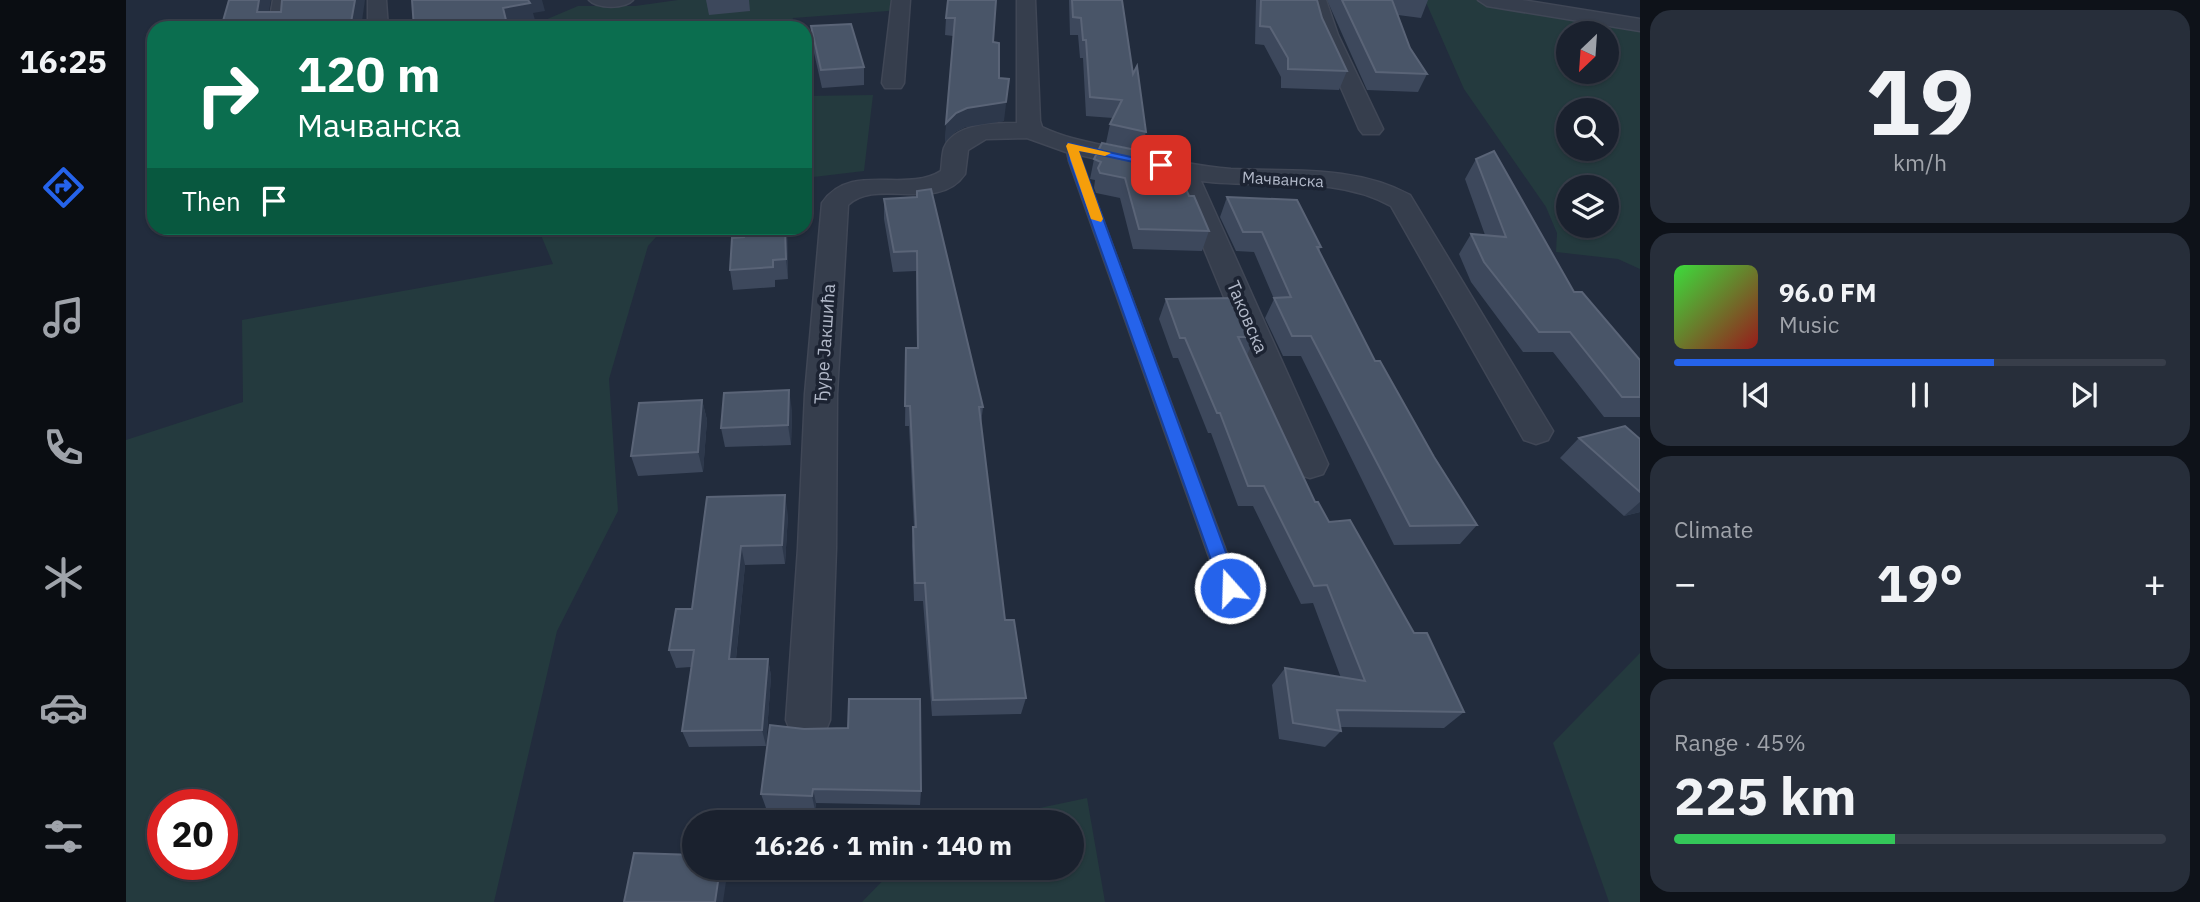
<!DOCTYPE html>
<html lang="en">
<head>
<meta charset="utf-8">
<style>
  :root { --surface:#1a212e; --page:#272e3a; --text:#f1f3f6; --muted:#9fa3aa; --line:#383e4a; --accent:#2563eb }
  body { margin:0; font-family:"IBM Plex Sans",sans-serif; background:var(--page); color:var(--text); height:100vh; display:flex; flex-direction:column; font-size:26px; white-space:nowrap }
  * { box-sizing:border-box; margin:0 }
  p { font-size:23px; color:var(--muted) }
  .icon { flex:none; width:38px; height:38px; fill:none; stroke:currentColor; stroke-width:2; stroke-linecap:round; stroke-linejoin:round }
  .map { position:relative; flex:1; overflow:hidden }
  .details { display:flex; flex-direction:column; gap:10px; padding:10px; background:#0e1219; width:560px }
  .details>* { flex:none }
  .top-card { position:absolute; left:21px; top:21px; width:665px; height:214px; border-radius:21px; box-shadow:0 2px 5px #0004,0 0 0 2px var(--line); background:#0b6e4f; color:#fff; overflow:hidden }
  .needle { width:46px; rotate:205deg }
  .controls { position:absolute; left:1430px; top:21px; display:grid; gap:14px }
  .controls a { display:grid; place-items:center; width:63px; height:63px; border-radius:50%; background:var(--surface); box-shadow:0 2px 5px #0004,0 0 0 2px var(--line); font-size:35px }
  .speed { position:absolute; left:21px; top:789px; display:flex; gap:14px; font-size:35px; font-weight:700; text-align:center }
  .speed>* { display:grid; place-content:center; width:91px; height:91px; border-radius:50%; background:var(--surface); box-shadow:0 2px 5px #0004,0 0 0 2px var(--line); line-height:1 }
  .speed .limit { border:10px solid #d22; background:#fff; color:#111 }
  .pin { position:absolute; display:grid; place-items:center; width:60px; height:60px; color:#fff; margin:-30px; border-radius:14px; box-shadow:0 4px 10px #0006 }
  .me { position:absolute; width:77px; margin:-38px; rotate:340deg; stroke-linejoin:round; filter:drop-shadow(0 0 5px #0008) }
  .turn { display:flex; align-items:center; gap:24px; height:147px; padding:0 35px; font-size:32px }
  .turn .icon { width:91px; height:91px; stroke-width:2.5 }
  .turn b { display:block; font-size:49px; line-height:60px }
  .then { display:flex; align-items:center; height:66px; padding:0 35px; background:#0003; gap:14px; font-size:26px }
  .big { font-size:52px; font-weight:800; line-height:1.1 }
  .details .widget { flex:1; display:flex; flex-direction:column; justify-content:center; gap:10px; min-width:0; padding:0 24px; border-radius:21px; background:var(--page) }
  .details .dial { align-items:center; gap:0 }
  .dial b { font-size:91px; line-height:1 }
  .song { display:flex; align-items:center; gap:21px }
  .cover { width:84px; height:84px; border-radius:10px; background:linear-gradient(135deg,hsl(120 70% 55%),hsl(0 70% 35%)) }
  .played { height:7px; border-radius:4px; background:linear-gradient(90deg,var(--accent) 65%,var(--line) 65%) }
  .keys { display:flex; justify-content:space-around; direction:ltr }
  .heat { display:flex; justify-content:space-between; align-items:center; font-size:38px; direction:ltr }
  .charge { height:10px; border-radius:5px; background:linear-gradient(90deg,#34c759 45%,var(--line) 0) }
  .trip { position:absolute; left:556px; top:810px; width:402px; height:70px; border-radius:35px; background:var(--surface); box-shadow:0 2px 5px #0004,0 0 0 2px var(--line); font-weight:800; line-height:70px; text-align:center }
  main { display:flex; flex:1; min-height:0 }
  .tabs { display:flex; flex-direction:column; width:126px; justify-content:space-around; align-items:center; background:#0a0d12; color:var(--muted) }
  .tabs .icon { width:49px; height:49px }
  .tabs .current { color:var(--accent) }
  .tabs b { font-size:32px; color:var(--text) }
  .map>svg:first-child { display:block }
  .green { fill:#243a3e; fill-rule:evenodd }
  .lines { fill:none; stroke-linecap:round; stroke-linejoin:round }
  .service-casing { stroke:#404756; stroke-width:3 }
  .minor-casing { stroke:#404756; stroke-width:3 }
  .service { fill:#363e4d; fill-rule:evenodd }
  .minor { fill:#363e4d; fill-rule:evenodd }
  .wall { fill:#3d485c }
  .shaded-wall { fill:#2d384b }
  .building { fill:#495568; stroke:#5a6477; stroke-width:2 }
  .route { fill:#2563eb; stroke:#184099; stroke-width:2 }
  .slow { fill:#f59e0b }
  .labels { text-anchor:middle; stroke-width:7; stroke-linejoin:round; paint-order:stroke }
  .far-street-label { font-size:16px; fill:#b2b9c9; stroke:#1c2332 }
  .street-label { font-size:18px; fill:#b2b9c9; stroke:#1c2332 }
</style>
</head>
<body>
<main>
<nav class="tabs">
<b>16:25</b>
<svg class="icon current" aria-label="directions" viewBox="0 0 24 24"><path d="M12 3l9 9-9 9-9-9zM9 14v-3h6M13 9l2 2-2 2"/></svg>
<svg class="icon" aria-label="music" viewBox="0 0 24 24"><path d="M9 18V5l10-2v13"/><circle cx="6" cy="18" r="3"/><circle cx="16" cy="16" r="3"/></svg>
<svg class="icon" aria-label="phone" viewBox="0 0 24 24"><path d="M5 4h4l2 5-3 2q2 4 5 5l2-3 5 2v4C11 20 4 13 5 4z"/></svg>
<svg class="icon" aria-label="climate" viewBox="0 0 24 24"><path d="M12 3v18M4 7l16 10M4 17L20 7"/></svg>
<svg class="icon" aria-label="car" viewBox="0 0 24 24"><path d="M5 17H2v-5l4-1 3-4h7l3 4 3 1v5h-3M9 17h6M6 11h13"/><circle cx="7" cy="17" r="2"/><circle cx="17" cy="17" r="2"/></svg>
<svg class="icon" aria-label="filters" viewBox="0 0 24 24"><path d="M4 7h16M4 17h16"/><circle cx="9" cy="7" r="2"/><circle cx="15" cy="17" r="2"/></svg>
</nav>
<div class="map">
<svg width="1514" height="902" viewBox="0 0 1514 902">
  <rect width="100%" height="100%" fill="#222c3d"/>
  <g class="green">
    <path d="M 552,0 L 772,0 L 775,10 L 667,18 L 664,28 L 421,28 L 419,20 L 452,6 L 509,6 Z"/>
    <path d="M 1299,0 L 1361,0 L 1514,25 L 1514,269 L 1492,259 L 1430,252 L 1431,233 L 1420,207 L 1338,89 ZM 1442,33 L 1480,33 L 1480,72 L 1442,72 ZM 1442,110 L 1480,110 L 1480,149 L 1442,149 ZM 1442,187 L 1480,187 L 1480,226 L 1442,226 Z"/>
    <path d="M 747,95 L 738,171 L 679,178 L 679,96 Z"/>
    <path d="M 412,228 L 538,228 L 522,246 L 483,379 L 492,511 L 431,631 L 368,902 L 0,902 L 0,440 L 117,402 L 116,320 L 427,264 ZM 37,805 L 96,805 L 96,864 L 37,864 Z"/>
    <path d="M 1514,653 L 1514,902 L 1483,902 L 1427,743 Z"/>
    <path d="M 961,798 L 979,902 L 736,902 L 769,868 L 947,868 L 947,822 L 848,822 Z"/>
  </g>
  <g class="lines">
    <g class="service-casing">
      <path id="service" d="M 946,142 L 952,146 L 955,161 L 1123,613 L 1120,619 L 1113,622 L 1106,619 L 1103,613 L 943,161 L 940,146 Z"/>
    </g>
    <g class="minor-casing">
      <g id="minor">
        <path d="M 147,0 L 165,0 L 162,28 L 142,28 Z"/>
        <path d="M 242,0 L 260,0 L 262,28 L 242,28 Z"/>
        <path d="M 463,0 L 507,0 C 499,9 471,9 463,0 Z"/>
        <path d="M 766,0 L 784,0 L 778,83 L 775,88 L 759,88 L 756,83 Z"/>
        <path d="M 891,0 L 909,0 L 914,121 L 916,127 C 941,139 967,143 994,149 C 1031,157 1067,166 1105,169 C 1166,172 1229,165 1284,195 L 1427,431 L 1422,440 L 1410,444 L 1398,440 L 1265,206 C 1208,174 1137,189 1075,181 L 1202,464 L 1197,474 L 1184,478 L 1171,474 L 1048,176 L 940,152 L 901,138 L 860,139 L 842,150 L 839,174 C 812,214 750,177 722,205 L 711,394 L 710,548 L 704,720 L 698,735 L 682,742 L 666,735 L 660,720 L 672,548 L 679,394 L 696,203 C 725,161 778,194 815,171 C 816,164 816,154 818,148 C 828,123 870,123 891,123 Z"/>
        <path d="M 1182,0 L 1200,0 L 1212,35 L 1257,129 L 1253,134 L 1237,134 L 1233,129 L 1192,35 Z"/>
        <path d="M 1352,0 L 1396,0 L 1514,19 L 1514,31 L 1361,6 Z"/>
      </g>
    </g>
    <use href="#service" class="service"/>
    <use href="#minor" class="minor"/>
  </g>
  <g class="wall">
    <path d="M 580,0 L 623,0 L 624,11 L 583,15 Z"/>
    <path d="M 870,0 L 867,42 L 873,78 L 878,121 L 839,127 L 829,132 L 819,142 L 827,36 L 819,35 L 820,18 Z"/>
    <path d="M 943,0 L 996,0 L 1007,74 L 1020,132 L 1015,151 L 980,143 L 984,124 L 987,118 L 960,116 L 957,58 L 954,58 L 952,35 L 944,35 Z"/>
    <path d="M 1130,0 L 1191,0 L 1196,18 L 1221,71 L 1213,90 L 1155,88 L 1155,77 L 1138,45 L 1129,44 Z"/>
    <path d="M 1201,0 L 1302,0 L 1295,18 L 1272,15 L 1284,48 L 1301,74 L 1292,92 L 1241,90 Z"/>
    <path d="M 685,26 L 738,67 L 738,85 L 696,88 L 686,44 Z"/>
    <path d="M 1034,155 L 1029,174 L 1024,188 L 1063,196 L 1083,231 L 1076,251 L 1007,249 L 994,198 L 970,193 L 968,188 L 969,180 L 964,179 L 968,159 Z"/>
    <path d="M 1350,159 L 1448,292 L 1514,360 L 1514,417 L 1478,417 L 1427,352 L 1397,352 L 1345,282 L 1333,254 L 1345,234 L 1359,235 L 1339,179 Z"/>
    <path d="M 791,197 L 857,407 L 855,424 L 879,620 L 900,698 L 895,714 L 806,716 L 797,601 L 788,601 L 786,546 L 787,527 L 788,527 L 783,426 L 779,426 L 780,348 L 791,348 L 790,271 L 767,272 L 758,219 L 758,199 Z"/>
    <path d="M 1101,197 L 1195,247 L 1193,251 L 1249,361 L 1351,525 L 1334,544 L 1268,545 L 1175,356 L 1157,356 L 1139,318 L 1148,299 L 1128,252 L 1110,251 L 1094,217 Z"/>
    <path d="M 661,228 L 662,279 L 649,280 L 649,287 L 607,290 L 604,270 L 618,237 Z"/>
    <path d="M 1040,299 L 1129,337 L 1121,355 L 1189,502 L 1203,522 L 1288,633 L 1338,712 L 1318,728 L 1214,727 L 1215,731 L 1199,747 L 1153,739 L 1146,685 L 1159,668 L 1215,678 L 1187,603 L 1175,604 L 1127,506 L 1112,506 L 1085,433 L 1082,433 L 1052,358 L 1047,358 L 1033,319 Z"/>
    <path d="M 576,400 L 581,420 L 577,472 L 512,476 L 505,456 Z"/>
    <path d="M 666,410 L 665,445 L 599,447 L 595,428 Z"/>
    <path d="M 1453,438 L 1514,439 L 1514,512 L 1498,516 L 1434,458 Z"/>
    <path d="M 581,497 L 662,515 L 659,564 L 619,565 L 610,659 L 642,659 L 645,676 L 640,746 L 563,747 L 556,731 L 565,667 L 550,668 L 543,650 L 566,609 Z"/>
    <path d="M 722,728 L 795,791 L 794,805 L 690,803 L 689,810 L 640,808 L 635,794 L 678,729 Z"/>
  </g>
  <g class="shaded-wall">
    <path d="M 133,0 L 145,0 L 140,28 L 131,12 Z"/>
    <path d="M 229,0 L 239,0 L 235,28 L 224,28 Z"/>
    <path d="M 400,0 L 416,0 L 419,11 L 407,13 L 409,20 L 382,26 L 383,28 L 382,28 L 377,8 Z"/>
    <path d="M 883,79 L 878,121 L 839,127 L 829,132 L 819,142 L 820,123 L 830,113 Z"/>
    <path d="M 1034,155 L 1029,174 L 1016,208 L 1021,188 Z"/>
    <path d="M 659,228 L 661,228 L 662,279 L 660,259 Z"/>
    <path d="M 663,390 L 666,410 L 665,445 L 662,425 Z"/>
    <path d="M 576,400 L 581,420 L 577,472 L 572,452 Z"/>
    <path d="M 659,495 L 662,515 L 659,564 L 656,545 Z"/>
    <path d="M 1514,502 L 1514,512 L 1498,516 Z"/>
    <path d="M 615,546 L 619,565 L 608,677 L 603,659 Z"/>
    <path d="M 642,659 L 645,676 L 640,746 L 636,730 Z"/>
    <path d="M 687,789 L 690,803 L 689,810 L 686,796 Z"/>
    <path d="M 594,868 L 602,868 L 597,902 L 589,902 Z"/>
  </g>
  <g class="building">
    <path d="M 103,0 L 133,0 L 131,12 L 155,12 L 156,0 L 229,0 L 224,28 L 95,28 Z"/>
    <path d="M 286,0 L 402,0 L 404,3 L 377,8 L 382,28 L 288,28 Z"/>
    <path d="M 822,0 L 870,0 L 867,42 L 873,43 L 873,78 L 883,79 L 880,102 L 841,108 L 830,113 L 820,123 L 829,18 L 820,18 Z"/>
    <path d="M 946,0 L 996,0 L 1007,74 L 1011,66 L 1020,132 L 984,124 L 996,100 L 964,97 L 960,40 L 957,40 L 955,18 L 947,17 Z"/>
    <path d="M 1135,0 L 1191,0 L 1196,18 L 1221,71 L 1162,69 L 1162,58 L 1144,27 L 1134,26 Z"/>
    <path d="M 1216,0 L 1266,0 L 1284,48 L 1301,74 L 1250,72 Z"/>
    <path d="M 725,24 L 738,67 L 695,70 L 685,26 Z"/>
    <path d="M 976,143 L 1034,155 L 1021,188 L 1060,189 L 1063,196 L 1068,196 L 1083,231 L 1013,229 L 999,178 L 974,173 L 972,168 L 975,162 L 968,159 Z"/>
    <path d="M 1368,151 L 1448,292 L 1456,292 L 1514,360 L 1514,397 L 1496,397 L 1444,332 L 1413,332 L 1358,262 L 1345,234 L 1380,237 L 1350,159 Z"/>
    <path d="M 805,189 L 857,407 L 853,407 L 879,620 L 888,620 L 900,698 L 807,700 L 799,583 L 789,583 L 787,527 L 790,527 L 784,406 L 779,406 L 780,348 L 792,348 L 791,251 L 768,252 L 758,199 L 791,197 L 791,191 Z"/>
    <path d="M 1101,197 L 1171,200 L 1195,247 L 1191,247 L 1249,361 L 1254,361 L 1308,457 L 1351,525 L 1284,526 L 1185,336 L 1166,336 L 1148,298 L 1165,297 L 1136,232 L 1117,232 Z"/>
    <path d="M 619,228 L 659,228 L 660,259 L 647,260 L 647,267 L 604,270 L 606,238 L 618,237 Z"/>
    <path d="M 1112,298 L 1129,337 L 1112,337 L 1189,502 L 1192,502 L 1203,522 L 1224,520 L 1288,633 L 1301,633 L 1338,712 L 1211,710 L 1215,731 L 1167,723 L 1159,668 L 1239,681 L 1201,585 L 1188,586 L 1138,486 L 1122,486 L 1094,413 L 1091,413 L 1059,338 L 1054,338 L 1040,299 Z"/>
    <path d="M 663,390 L 662,425 L 595,428 L 598,393 Z"/>
    <path d="M 576,400 L 572,452 L 505,456 L 513,403 Z"/>
    <path d="M 1499,426 L 1514,439 L 1514,492 L 1453,438 Z"/>
    <path d="M 659,495 L 656,545 L 615,546 L 603,659 L 642,659 L 636,730 L 556,731 L 568,650 L 543,650 L 550,609 L 566,609 L 581,497 Z"/>
    <path d="M 723,699 L 794,699 L 795,791 L 687,789 L 686,796 L 635,794 L 644,725 L 678,729 L 722,728 Z"/>
    <path d="M 508,853 L 569,855 L 569,868 L 594,868 L 589,902 L 498,902 Z"/>
  </g>
  <path class="route" d="M 942,143 L 1041,165 L 1035,168 L 952,150 L 1113,588 L 1110,593 L 1104,595 L 1097,593 L 1095,588 L 943,160 Z"/>
  <path class="slow" d="M 942,143 L 985,153 L 979,156 L 953,151 L 977,219 L 975,222 L 965,219 L 940,146 Z"/>
  <g class="labels">
    <g class="far-street-label">
      <text transform="translate(1157 179) rotate(3)" y="6">Мачванска</text>
    </g>
    <g class="street-label">
      <text transform="translate(1121 317) rotate(67)" y="6">Таковска</text>
      <text transform="translate(699 344) rotate(-86)" y="6">Ђуре Јакшића</text>
    </g>
  </g>
</svg>
<div class="controls">
<a><svg class="needle" viewBox="-14 -14 28 28"><path d="M0-13l5 13h-10z" fill="#e53935"/><path d="M0 13l5-13h-10z" fill="#9fa3aa"/></svg></a>
<a><svg class="icon" aria-label="search" viewBox="0 0 24 24"><circle cx="10" cy="10" r="6"/><path d="M15 15l6 6"/></svg></a>
<a><svg class="icon" aria-label="layers" viewBox="0 0 24 24"><path d="M12 4l9 5-9 5-9-5zM3 14l9 5 9-5"/></svg></a>
</div>
<div class="speed"><div class="limit">20</div></div>
<div class="pin" style="left:1035px;top:165px;background:#d93025"><svg class="icon" aria-label="arrive" viewBox="0 0 24 24"><path d="M6 21V4h12l-3 4 3 4H6"/></svg></div>
<svg class="me" style="left:1104px;top:588px" viewBox="-20 -20 40 40"><circle r="17" fill="#2563eb" stroke="#fff" stroke-width="3"/><path d="M0-11L8 9 0 5-8 9z" fill="#fff"/></svg>
<div class="trip">16:26 · 1 min · 140 m</div>
<div class="top-card">
<div class="turn"><svg class="icon" aria-label="right" viewBox="0 0 24 24"><path d="M7 20v-9h11M14 6l5 5-5 5"/></svg><div><b>120 m</b>Мачванска</div></div>
<div class="then">Then<svg class="icon" aria-label="arrive" viewBox="0 0 24 24"><path d="M6 21V4h12l-3 4 3 4H6"/></svg></div>
</div>
</div>
<section class="details">
<div class="widget dial"><b>19</b><p>km/h</p></div>
<div class="widget">
<div class="song"><i class="cover"></i><div><b>96.0 FM</b><p>Music</p></div></div>
<div class="played"></div>
<div class="keys"><svg class="icon" aria-label="previous" viewBox="0 0 24 24"><path d="M18 5L8 12l10 7zM5 5v14"/></svg><svg class="icon" aria-label="pause" viewBox="0 0 24 24"><path d="M8 5v14M16 5v14"/></svg><svg class="icon" aria-label="next" viewBox="0 0 24 24"><path d="M6 5l10 7-10 7zM19 5v14"/></svg></div>
</div>
<div class="widget"><p>Climate</p>
<div class="heat"><a>−</a><b class="big">19°</b><a>+</a></div>
</div>
<div class="widget"><p>Range · 45%</p><b class="big">225 km</b><div class="charge"></div></div>
</section>
</main>
</body>
</html>
